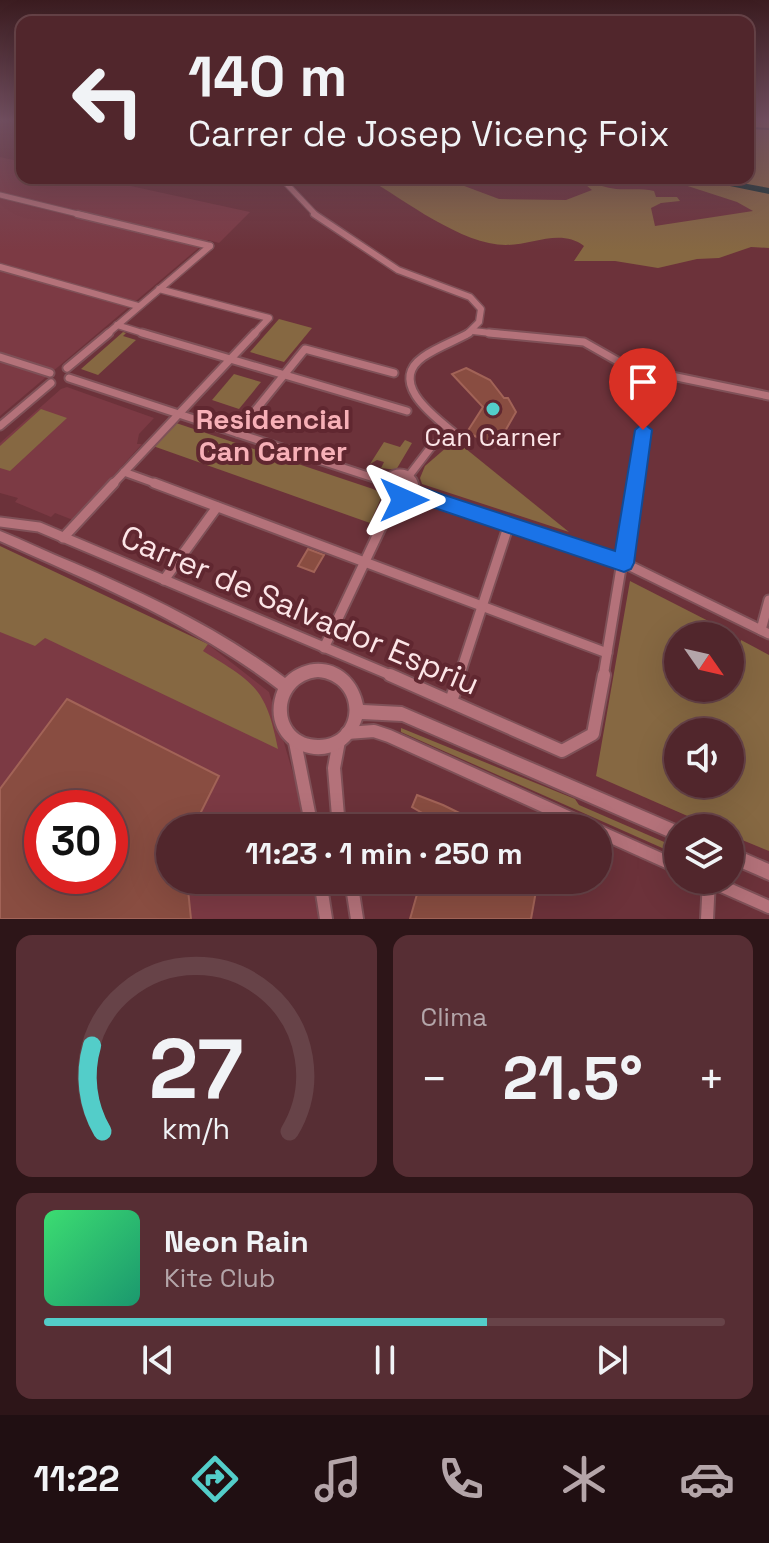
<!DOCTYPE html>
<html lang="es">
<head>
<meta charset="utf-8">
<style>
  :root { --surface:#51262c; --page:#572e34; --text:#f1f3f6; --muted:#b4a5a9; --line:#674348; --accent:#53cdc9 }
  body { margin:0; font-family:"Space Grotesk",sans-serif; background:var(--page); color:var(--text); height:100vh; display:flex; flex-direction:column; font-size:30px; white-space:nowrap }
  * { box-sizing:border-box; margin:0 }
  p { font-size:26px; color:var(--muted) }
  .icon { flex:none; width:44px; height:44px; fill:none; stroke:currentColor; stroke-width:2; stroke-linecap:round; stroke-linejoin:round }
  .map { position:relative; height:919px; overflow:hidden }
  .sheet { display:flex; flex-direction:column; gap:16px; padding:16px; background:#2d1518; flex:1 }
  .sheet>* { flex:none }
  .hud { position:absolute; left:16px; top:16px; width:738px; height:168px; border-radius:16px; box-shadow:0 8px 32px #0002,0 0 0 2px var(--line); background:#51262c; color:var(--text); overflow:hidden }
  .needle { width:52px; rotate:124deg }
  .buttons { position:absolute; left:664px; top:622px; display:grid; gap:16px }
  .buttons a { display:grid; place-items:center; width:80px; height:80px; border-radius:50%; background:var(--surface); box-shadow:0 8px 32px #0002,0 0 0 2px var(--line); font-size:40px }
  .speed { position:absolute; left:24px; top:790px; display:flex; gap:16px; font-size:40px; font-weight:700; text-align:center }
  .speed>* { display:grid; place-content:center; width:104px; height:104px; border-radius:50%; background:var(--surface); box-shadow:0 8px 32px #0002,0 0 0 2px var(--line); line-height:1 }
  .speed .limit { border:12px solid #d22; background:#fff; color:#111 }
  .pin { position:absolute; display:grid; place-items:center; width:68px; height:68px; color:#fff; margin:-82px -34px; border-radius:50% 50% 50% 0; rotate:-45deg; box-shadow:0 0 8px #0007 }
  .pin .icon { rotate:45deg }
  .me { position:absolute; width:88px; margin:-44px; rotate:90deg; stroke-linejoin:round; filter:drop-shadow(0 0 6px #0008) }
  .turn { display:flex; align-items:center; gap:28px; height:168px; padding:0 40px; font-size:36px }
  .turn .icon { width:104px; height:104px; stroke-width:2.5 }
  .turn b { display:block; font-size:56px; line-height:68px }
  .big { font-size:60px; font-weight:600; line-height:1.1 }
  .sheet .card { flex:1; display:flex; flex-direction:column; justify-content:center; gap:12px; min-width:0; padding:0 28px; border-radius:16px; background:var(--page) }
  .sheet .dial { align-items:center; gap:0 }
  .dial svg { height:208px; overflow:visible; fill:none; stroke:var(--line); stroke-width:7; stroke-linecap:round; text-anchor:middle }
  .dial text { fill:var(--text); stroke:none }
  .song { display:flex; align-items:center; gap:24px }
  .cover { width:96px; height:96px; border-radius:12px; background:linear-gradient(135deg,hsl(140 70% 55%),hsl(160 70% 35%)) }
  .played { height:8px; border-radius:4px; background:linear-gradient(90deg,var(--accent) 65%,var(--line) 65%) }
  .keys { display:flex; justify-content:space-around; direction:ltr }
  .heat { display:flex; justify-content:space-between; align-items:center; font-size:44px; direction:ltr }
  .sheet .tiles { flex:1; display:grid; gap:16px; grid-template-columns:1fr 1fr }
  .card:last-child { grid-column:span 2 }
  .trip { position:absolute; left:156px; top:814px; width:456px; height:80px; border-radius:40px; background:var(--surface); box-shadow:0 8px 32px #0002,0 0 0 2px var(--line); font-weight:600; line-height:80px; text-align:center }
  .menu { display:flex; height:128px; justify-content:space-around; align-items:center; background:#200f12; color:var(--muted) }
  .menu .icon { width:56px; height:56px }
  .menu .selected { color:var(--accent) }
  .menu b { font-size:36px; color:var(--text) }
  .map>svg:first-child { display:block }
  .built { fill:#7c3a44; fill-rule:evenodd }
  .green { fill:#866842; fill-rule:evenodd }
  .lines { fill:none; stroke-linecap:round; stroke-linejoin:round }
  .stream { stroke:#0a3130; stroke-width:2 }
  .river { fill:#0a3130; fill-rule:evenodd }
  .building { fill:#894d41; stroke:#a26357; stroke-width:2; fill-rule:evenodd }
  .minor-far4-casing { stroke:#7f5158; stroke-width:7 }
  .minor-far3-casing { stroke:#7f5158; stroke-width:9 }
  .minor-far2-casing { stroke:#7f5158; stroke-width:11 }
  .minor-far1-casing { stroke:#7f5158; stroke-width:13 }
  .minor-casing { stroke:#7f5158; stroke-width:16 }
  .tertiary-casing { stroke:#7f5158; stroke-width:4 }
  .minor-far4 { stroke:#b4727a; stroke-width:5 }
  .minor-far3 { stroke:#b4727a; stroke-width:6 }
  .minor-far2 { stroke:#b4727a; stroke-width:7 }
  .minor-far1 { stroke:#b4727a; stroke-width:9 }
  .minor { stroke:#b4727a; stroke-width:12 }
  .tertiary { fill:#b4727a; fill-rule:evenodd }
  .route { fill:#1a73e8; stroke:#114b97; stroke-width:2 }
  .poi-dot { fill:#53cdc9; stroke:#602730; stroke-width:3 }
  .labels { text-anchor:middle; stroke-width:8; stroke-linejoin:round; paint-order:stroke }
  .poi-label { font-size:26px; fill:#fce5e7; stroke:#602730 }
  .neighbourhood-label { font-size:28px; font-weight:bold; fill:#f7b0b7; stroke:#602730 }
  .near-street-label { font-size:32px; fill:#fce5e7; stroke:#602730 }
</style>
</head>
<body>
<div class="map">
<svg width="769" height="919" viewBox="0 0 769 919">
  <rect width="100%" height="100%" fill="#6c323a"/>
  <g class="built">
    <path d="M 0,157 L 22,162 L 22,178 L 94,178 L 250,212 L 219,243 L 208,240 L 0,416 Z"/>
    <path d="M 67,387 L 154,418 L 139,434 L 137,444 L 142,444 L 73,520 L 55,513 L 51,517 L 15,502 L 18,498 L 0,493 L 0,443 L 61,389 Z"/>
    <path d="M 0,552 L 209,645 L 269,692 L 300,797 L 304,828 L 170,828 L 170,880 L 312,880 L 318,919 L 0,919 ZM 42,808 L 110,808 L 110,876 L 42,876 Z"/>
  </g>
  <g class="green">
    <path d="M 748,121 L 769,121 L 769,248 L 751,247 L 719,258 L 697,259 L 658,268 L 615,261 L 574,261 L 584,246 C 561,228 532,245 506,245 C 462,245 404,200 367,178 L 443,178 L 499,199 L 566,200 L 592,190 L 586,185 L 560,178 C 582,178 596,186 616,189 C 629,190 641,188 654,191 L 656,197 L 677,197 L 680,201 L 661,203 L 651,208 L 655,226 L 753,211 L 737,202 L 663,178 L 748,178 Z"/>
    <path d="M 279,319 L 312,328 L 284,362 L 250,352 Z"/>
    <path d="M 123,332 L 126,333 L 123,336 L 136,340 L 98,375 L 81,369 Z"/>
    <path d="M 234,374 L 261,382 L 239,409 L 212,400 Z"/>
    <path d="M 41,409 L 67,418 L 10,471 L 0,468 L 0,446 Z"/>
    <path d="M 176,423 L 373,489 L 379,492 L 381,498 L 370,523 L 153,446 Z"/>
    <path d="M 405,440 L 412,443 L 396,470 L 381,468 L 384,462 L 377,460 L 370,464 L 384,442 L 400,447 Z"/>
    <path d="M 455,440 L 569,532 L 422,484 L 420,478 L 425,466 Z"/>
    <path d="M 0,546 L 208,644 L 203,651 C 255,683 266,688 278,749 L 45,638 L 35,646 L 0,632 Z"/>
    <path d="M 630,581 L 726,630 L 724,636 L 678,636 L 678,688 L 730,688 L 730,657 L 736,659 L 741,640 L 769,655 L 769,851 L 730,835 L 730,828 L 715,828 L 596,776 ZM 678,732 L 730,732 L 730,784 L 678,784 Z"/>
    <path d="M 401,728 L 575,799 L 579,805 L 678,848 L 678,855 L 401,732 Z"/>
  </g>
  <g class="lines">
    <g class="stream">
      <path d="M 751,128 L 769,129"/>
      <path d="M 748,130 L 754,125 L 752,121"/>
    </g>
    <path class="river" d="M 691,178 L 714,178 L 769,188 L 769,194 Z"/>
  </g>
  <g class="building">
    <path d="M 466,368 L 490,380 L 504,398 L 508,398 L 516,412 L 496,447 L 467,432 L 483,407 L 452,374 Z"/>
    <path d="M 308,549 L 324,555 L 314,572 L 298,566 Z"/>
    <path d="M 67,699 L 219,776 L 193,828 L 170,828 L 170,880 L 187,880 L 191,919 L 0,919 L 0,789 ZM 42,808 L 110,808 L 110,876 L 42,876 Z"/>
    <path d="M 417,795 L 443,805 L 490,828 L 437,828 L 438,822 L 412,807 Z"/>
    <path d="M 421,880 L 538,880 L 531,919 L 410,919 Z"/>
  </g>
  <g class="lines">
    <g class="minor-far4-casing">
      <g id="minor-far4">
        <path d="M 281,178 L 317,216"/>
        <path d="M 0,195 L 86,216"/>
      </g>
    </g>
    <g class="minor-far3-casing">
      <g id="minor-far3">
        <path d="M 77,214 L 210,246"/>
        <path d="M 314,214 L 398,270 L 470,297 L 481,309 L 479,322 L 466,335"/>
        <path d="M 0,267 L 138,306"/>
        <path d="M 159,289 L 269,318 L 253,335"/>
        <path d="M 117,325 L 149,335"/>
        <path d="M 473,331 L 509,335"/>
        <path d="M 106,335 L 210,246"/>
      </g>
    </g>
    <g class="minor-far2-casing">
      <g id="minor-far2">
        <path d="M 142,333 L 407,411"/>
        <path d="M 489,333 L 584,342 L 628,367 L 769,396"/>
        <path d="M 0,357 L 50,373"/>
        <path d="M 67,368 L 109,333"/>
        <path d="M 69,378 L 386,482"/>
        <path d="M 0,426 L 51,383"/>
        <path d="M 237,433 L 305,349 L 394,373"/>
        <path d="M 124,472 L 160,485"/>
        <path d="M 408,477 L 431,447 L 453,432 C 432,415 388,382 423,357 C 437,347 455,341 469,333"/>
        <path d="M 112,485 L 255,333"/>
        <path d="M 635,485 L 643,430"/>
      </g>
    </g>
    <g class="minor-far1-casing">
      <g id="minor-far1">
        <circle cx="400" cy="488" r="14"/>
        <path d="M 154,483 L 607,653"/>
        <path d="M 414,493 L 624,563 L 769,634"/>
        <path d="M 0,522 L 39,527 L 395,677"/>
        <path d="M 63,538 L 114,483"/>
        <path d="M 164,580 L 217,507"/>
        <path d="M 761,630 L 769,600"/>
        <path d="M 324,648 L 394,500"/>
        <path d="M 459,677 L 509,524"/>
        <path d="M 603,677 L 635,483"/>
      </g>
    </g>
    <g class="minor-casing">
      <g id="minor">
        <path d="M 390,675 L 562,751 L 593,734 L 604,675"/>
        <path d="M 451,701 L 460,675"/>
        <path d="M 347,733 L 374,731 L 389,736 L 592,828"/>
        <path d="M 339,741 L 334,768 L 339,828"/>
        <path d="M 295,742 L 312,828"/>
        <path d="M 598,831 L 678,867"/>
        <path d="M 320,880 L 326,919"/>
        <path d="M 351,880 L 357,919"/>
        <path d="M 708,880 L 769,907"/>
        <path d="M 707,919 L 709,880"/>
      </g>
    </g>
    <g class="tertiary-casing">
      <g id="tertiary">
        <path d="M 0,531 C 25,541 49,553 74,563 C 148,595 220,629 285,678 C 315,650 356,666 363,705 L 402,707 L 683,828 L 678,828 L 678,841 L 402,721 L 362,719 C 340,784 253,750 278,689 C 192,623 98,585 0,541 ZM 318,677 C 361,681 359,741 318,740 C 277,740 276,681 318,677 Z"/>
        <path d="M 730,847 L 769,864 L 769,880 L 730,863 Z"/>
      </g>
    </g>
    <use href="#minor-far4" class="minor-far4"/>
    <use href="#minor-far3" class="minor-far3"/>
    <use href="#minor-far2" class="minor-far2"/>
    <use href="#minor-far1" class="minor-far1"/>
    <use href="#minor" class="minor"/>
    <use href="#tertiary" class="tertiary"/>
  </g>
  <linearGradient id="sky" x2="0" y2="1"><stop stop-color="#3b1c20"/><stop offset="0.48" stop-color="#724f60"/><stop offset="1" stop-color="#724f60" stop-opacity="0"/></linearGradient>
  <rect width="769" height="250" fill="url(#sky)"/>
  <path class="route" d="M 643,423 L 652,430 L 634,563 L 631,569 L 624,572 L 417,502 L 404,508 L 397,506 L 394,500 L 397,495 L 414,485 L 615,551 L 635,430 Z"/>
  <circle class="poi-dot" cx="493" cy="409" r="8"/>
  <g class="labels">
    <g class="poi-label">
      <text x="493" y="446">Can Carner</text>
    </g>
    <g class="neighbourhood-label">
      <text x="273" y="429">Residencial<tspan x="273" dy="32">Can Carner</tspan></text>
    </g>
    <g class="near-street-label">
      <text transform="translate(300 610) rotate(23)" y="11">Carrer de Salvador Espriu</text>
    </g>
  </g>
</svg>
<div class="buttons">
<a><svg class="needle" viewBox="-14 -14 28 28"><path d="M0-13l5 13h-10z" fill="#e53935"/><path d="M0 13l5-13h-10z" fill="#b4a5a9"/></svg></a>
<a><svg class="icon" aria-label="sound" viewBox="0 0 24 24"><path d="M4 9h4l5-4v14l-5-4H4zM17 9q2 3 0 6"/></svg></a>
<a><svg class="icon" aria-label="layers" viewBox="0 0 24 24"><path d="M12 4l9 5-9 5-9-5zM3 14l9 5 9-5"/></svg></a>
</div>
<div class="speed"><div class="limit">30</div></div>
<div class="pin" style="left:643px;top:430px;background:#d93025"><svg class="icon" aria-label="arrive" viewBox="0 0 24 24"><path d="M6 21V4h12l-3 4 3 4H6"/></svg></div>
<svg class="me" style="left:404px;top:500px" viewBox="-20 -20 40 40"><path d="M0-17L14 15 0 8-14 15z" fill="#1a73e8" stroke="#fff" stroke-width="4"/></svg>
<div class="trip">11:23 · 1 min · 250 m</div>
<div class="hud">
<div class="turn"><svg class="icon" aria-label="left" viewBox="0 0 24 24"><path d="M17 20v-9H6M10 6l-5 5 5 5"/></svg><div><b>140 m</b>Carrer de Josep Vicenç Foix</div></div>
</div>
</div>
<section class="sheet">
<div class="tiles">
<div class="card dial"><svg viewBox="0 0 100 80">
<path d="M14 69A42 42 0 1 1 86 69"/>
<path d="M14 69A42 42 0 0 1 10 36" stroke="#53cdc9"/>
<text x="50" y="56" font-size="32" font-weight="700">27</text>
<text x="50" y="72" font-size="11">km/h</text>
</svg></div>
<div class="card"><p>Clima</p>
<div class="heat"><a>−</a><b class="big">21.5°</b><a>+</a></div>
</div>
<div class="card">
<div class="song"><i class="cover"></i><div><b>Neon Rain</b><p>Kite Club</p></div></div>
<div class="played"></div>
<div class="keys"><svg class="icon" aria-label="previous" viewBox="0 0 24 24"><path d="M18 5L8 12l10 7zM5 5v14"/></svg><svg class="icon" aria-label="pause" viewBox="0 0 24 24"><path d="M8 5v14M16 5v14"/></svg><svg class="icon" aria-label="next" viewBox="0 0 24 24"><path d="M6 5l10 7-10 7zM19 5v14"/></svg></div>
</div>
</div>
</section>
<nav class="menu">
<b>11:22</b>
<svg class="icon selected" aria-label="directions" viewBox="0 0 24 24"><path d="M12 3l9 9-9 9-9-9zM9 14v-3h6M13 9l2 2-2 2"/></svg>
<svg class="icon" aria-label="music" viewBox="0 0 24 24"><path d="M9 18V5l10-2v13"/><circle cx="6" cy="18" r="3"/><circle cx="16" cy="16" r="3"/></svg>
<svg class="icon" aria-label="phone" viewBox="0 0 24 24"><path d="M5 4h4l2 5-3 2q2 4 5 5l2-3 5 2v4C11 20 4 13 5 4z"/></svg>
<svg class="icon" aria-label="climate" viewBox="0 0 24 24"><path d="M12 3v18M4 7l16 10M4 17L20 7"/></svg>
<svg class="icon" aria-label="car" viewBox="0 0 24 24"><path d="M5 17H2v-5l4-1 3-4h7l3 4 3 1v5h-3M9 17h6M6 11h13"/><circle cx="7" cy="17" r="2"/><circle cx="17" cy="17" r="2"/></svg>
</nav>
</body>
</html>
